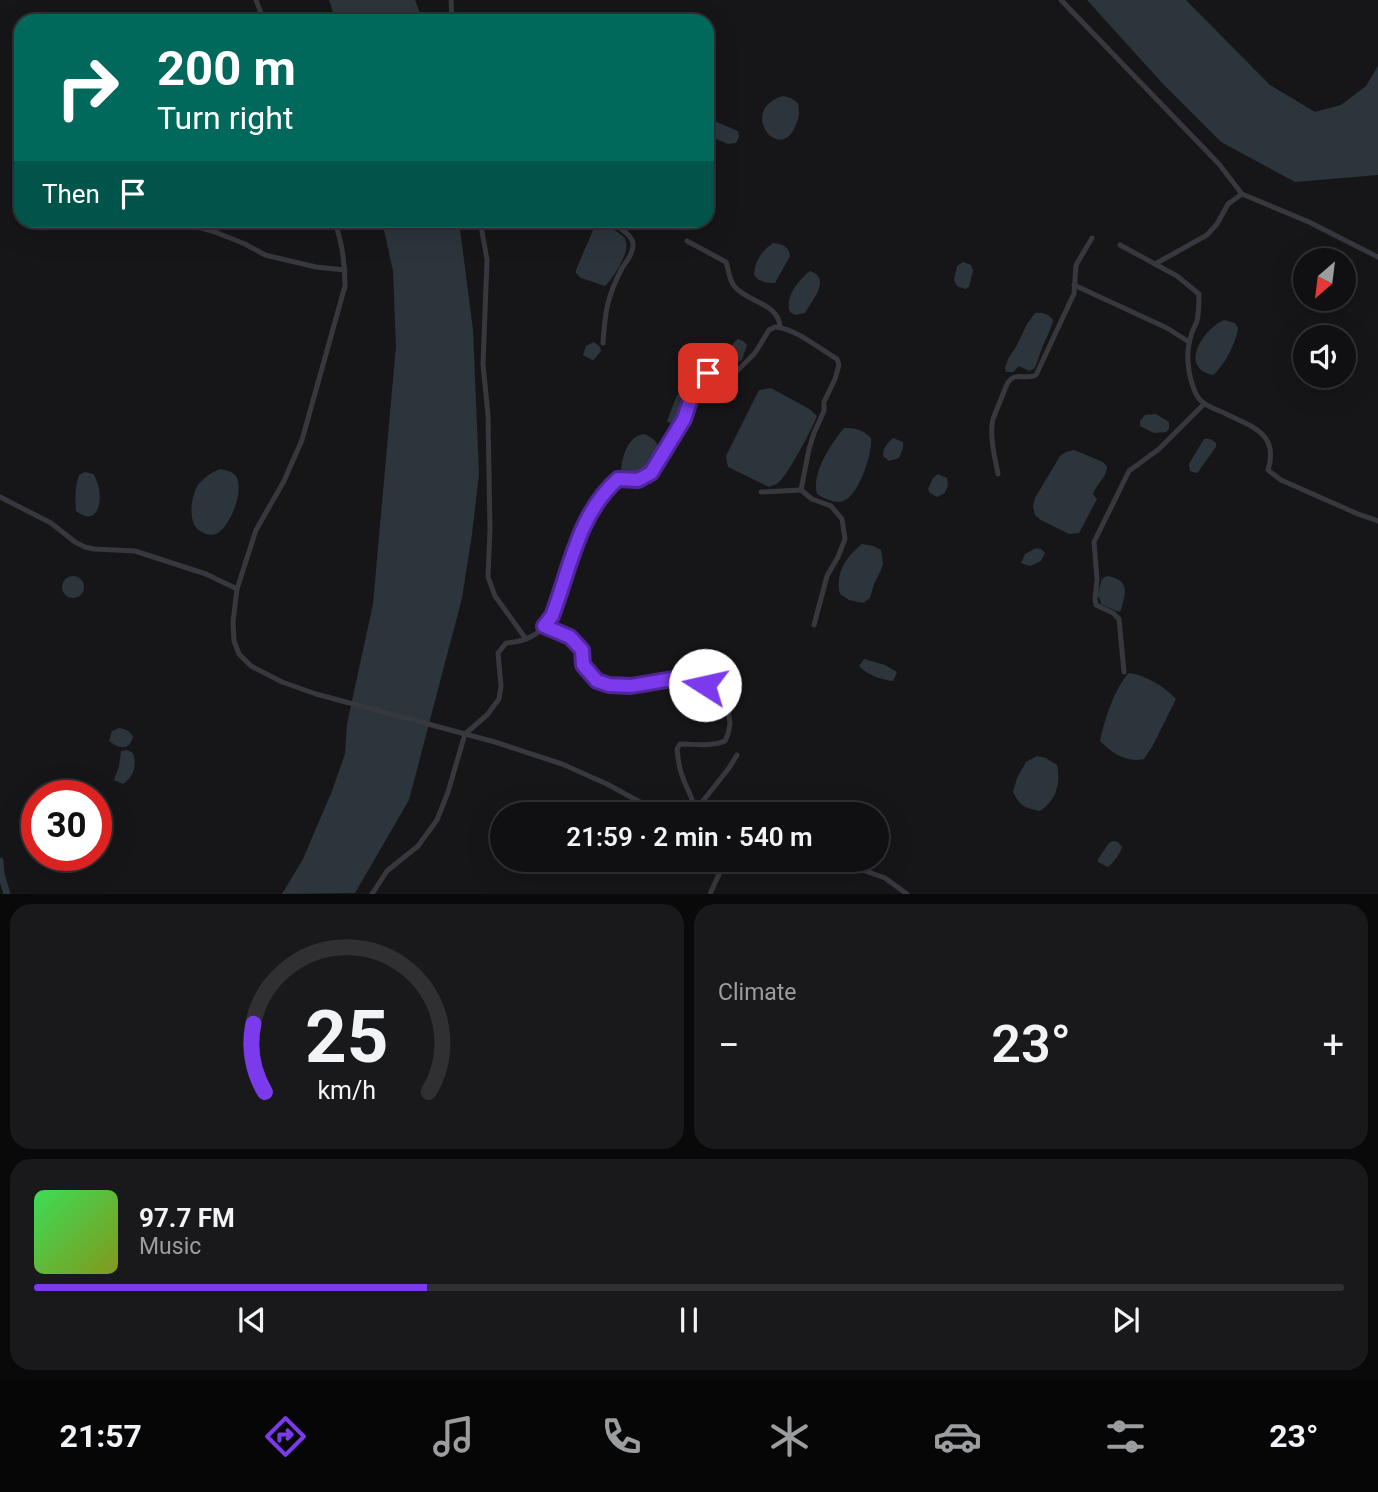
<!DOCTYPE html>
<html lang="en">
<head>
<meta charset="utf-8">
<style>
  :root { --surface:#101012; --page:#19191b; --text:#f1f3f6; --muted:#9c9d9f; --line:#303032; --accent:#7c3aed }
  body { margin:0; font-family:Roboto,sans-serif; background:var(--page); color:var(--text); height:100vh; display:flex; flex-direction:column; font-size:26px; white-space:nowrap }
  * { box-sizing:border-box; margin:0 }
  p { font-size:23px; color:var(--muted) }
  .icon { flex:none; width:38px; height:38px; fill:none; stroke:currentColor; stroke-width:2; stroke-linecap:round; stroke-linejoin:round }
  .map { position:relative; height:894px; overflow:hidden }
  .sheet { display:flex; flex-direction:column; gap:10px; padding:10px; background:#09090a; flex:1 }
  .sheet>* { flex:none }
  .banner { position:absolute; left:14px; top:14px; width:700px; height:214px; border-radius:21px; box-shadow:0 7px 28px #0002,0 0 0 2px var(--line); background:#00695c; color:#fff; overflow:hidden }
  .needle { width:46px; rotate:208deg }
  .controls { position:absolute; left:1293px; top:248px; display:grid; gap:14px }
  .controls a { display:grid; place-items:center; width:63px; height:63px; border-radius:50%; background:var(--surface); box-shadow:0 7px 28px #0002,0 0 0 2px var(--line); font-size:35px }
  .speed { position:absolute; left:21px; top:780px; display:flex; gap:14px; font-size:35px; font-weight:700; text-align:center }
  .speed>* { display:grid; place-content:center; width:91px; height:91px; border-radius:50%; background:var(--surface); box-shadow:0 7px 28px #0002,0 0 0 2px var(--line); line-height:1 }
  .speed .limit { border:10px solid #d22; background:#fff; color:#111 }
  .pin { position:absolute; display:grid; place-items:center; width:60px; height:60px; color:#fff; margin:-30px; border-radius:14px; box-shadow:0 4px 10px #0006 }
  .me { position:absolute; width:77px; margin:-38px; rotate:280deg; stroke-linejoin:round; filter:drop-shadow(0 0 5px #0008) }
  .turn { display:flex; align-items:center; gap:24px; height:147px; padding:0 28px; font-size:32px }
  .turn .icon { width:91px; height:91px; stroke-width:2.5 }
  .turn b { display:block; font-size:49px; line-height:60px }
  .then { display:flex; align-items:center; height:66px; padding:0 28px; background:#0003; gap:14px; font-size:26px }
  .big { font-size:52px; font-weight:600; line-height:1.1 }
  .sheet .widget { flex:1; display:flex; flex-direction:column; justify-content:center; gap:10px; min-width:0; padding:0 24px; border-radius:21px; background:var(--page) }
  .sheet .dial { align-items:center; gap:0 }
  .dial svg { height:182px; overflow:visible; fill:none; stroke:var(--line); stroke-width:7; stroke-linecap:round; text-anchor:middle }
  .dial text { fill:var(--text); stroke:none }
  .song { display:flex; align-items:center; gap:21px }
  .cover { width:84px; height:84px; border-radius:10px; background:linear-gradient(135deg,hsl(130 70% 55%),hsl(70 70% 35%)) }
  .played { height:7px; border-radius:4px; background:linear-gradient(90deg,var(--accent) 30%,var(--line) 30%) }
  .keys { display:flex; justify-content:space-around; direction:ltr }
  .heat { display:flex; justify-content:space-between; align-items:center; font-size:38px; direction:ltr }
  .sheet .tiles { flex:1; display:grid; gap:10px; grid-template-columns:1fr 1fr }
  .widget:last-child { grid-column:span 2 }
  .trip { position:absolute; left:490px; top:802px; width:399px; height:70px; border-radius:35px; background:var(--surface); box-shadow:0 7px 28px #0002,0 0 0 2px var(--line); font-weight:600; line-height:70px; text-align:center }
  .menu { display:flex; height:112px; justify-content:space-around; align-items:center; background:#060607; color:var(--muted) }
  .menu .icon { width:49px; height:49px }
  .menu .active { color:var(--accent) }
  .menu b { font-size:32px; color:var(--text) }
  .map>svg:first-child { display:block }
  .water { fill:#2c353c }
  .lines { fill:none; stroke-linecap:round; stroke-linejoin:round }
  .canal { stroke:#2c353c; stroke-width:7 }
  .minor { stroke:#37383d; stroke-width:5 }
  .route-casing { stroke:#51269a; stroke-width:18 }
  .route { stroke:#7c3aed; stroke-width:12 }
</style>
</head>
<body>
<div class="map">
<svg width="1378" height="894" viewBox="0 0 1378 894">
  <rect width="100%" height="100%" fill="#161618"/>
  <g class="water">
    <path d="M 329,0 L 415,0 L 423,21 L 336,21 Z"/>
    <path d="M 1087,0 L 1186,0 L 1270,85 L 1315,112 L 1341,105 L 1366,86 L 1378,66 L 1378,175 L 1295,182 L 1221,142 L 1163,84 Z"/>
    <path d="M 783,96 L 791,98 L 798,103 C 800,114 799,119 794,129 C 777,162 738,109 783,96 Z"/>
    <path d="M 707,118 L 738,131 L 739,137 L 736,143 L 728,144 L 707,135 Z"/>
    <path d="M 382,221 L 459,221 L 473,330 L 479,474 L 472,534 L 462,598 L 409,800 L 355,893 L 282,894 L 303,859 L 332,791 L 345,754 L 347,724 L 373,604 L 396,346 L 393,271 Z"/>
    <path d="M 601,225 L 616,231 L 625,238 C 626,242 627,246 626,250 C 625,258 611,282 605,286 L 581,278 L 576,273 L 576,270 L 594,228 Z"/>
    <path d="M 773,243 C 782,244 789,246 790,256 L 775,283 C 767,283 759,282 754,275 C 755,260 762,251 773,243 Z"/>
    <path d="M 963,262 L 971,265 L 973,271 L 969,287 L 965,289 L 957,286 L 954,280 L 957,266 Z"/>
    <path d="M 810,271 C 832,278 812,301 805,313 L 795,315 L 790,312 C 784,297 799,280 810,271 Z"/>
    <path d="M 1035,313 C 1042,312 1049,314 1053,320 C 1051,330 1046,338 1042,348 C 1039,355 1038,362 1034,369 L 1029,371 L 1019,366 L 1013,372 L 1006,372 L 1005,368 L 1008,359 L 1017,345 L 1027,324 Z"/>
    <path d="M 1224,320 L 1235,323 L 1238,328 C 1236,343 1224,366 1213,375 C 1178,368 1203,329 1224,320 Z"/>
    <path d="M 738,339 L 743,341 L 747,345 L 742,360 L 736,363 L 729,360 C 728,352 731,344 738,339 Z"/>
    <path d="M 594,342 L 600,347 L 601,351 L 594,360 L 592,360 L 583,355 L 586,346 Z"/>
    <path d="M 771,388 L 811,410 L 817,416 C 812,429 789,473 779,482 C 776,485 773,485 769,487 L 728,467 L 726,456 L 759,390 Z"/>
    <path d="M 681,394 L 686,396 L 688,400 C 684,409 679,431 667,421 L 677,395 Z"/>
    <path d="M 1156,414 L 1169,422 L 1169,429 L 1166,432 L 1154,433 L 1140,426 L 1140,421 L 1145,415 Z"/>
    <path d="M 844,428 C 856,428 863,430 871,438 C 873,453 857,502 839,502 C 832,502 823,498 817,494 C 811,473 831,444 844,428 Z"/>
    <path d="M 644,434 C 649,436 655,439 657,444 C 664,459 636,492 621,471 C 622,456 628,436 644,434 Z"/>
    <path d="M 893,438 L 903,442 L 903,448 L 899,458 L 889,461 L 883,456 C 883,448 887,443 893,438 Z"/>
    <path d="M 1204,439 C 1209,438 1212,439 1216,443 L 1216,447 L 1198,472 L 1196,473 L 1190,471 L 1189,464 Z"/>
    <path d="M 1074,450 L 1103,462 L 1107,467 C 1106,479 1096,484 1093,494 L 1097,499 L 1079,533 L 1069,534 L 1041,520 L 1035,515 L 1033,506 L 1035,498 L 1060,456 L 1066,452 Z"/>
    <path d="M 220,469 C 225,470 231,471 235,475 C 246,488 230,528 216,534 C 211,536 204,534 200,531 C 187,523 191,496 198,485 C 204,477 211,473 220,469 Z"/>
    <path d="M 85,472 L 93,474 C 105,490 102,531 76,511 C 75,499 75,486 79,475 Z"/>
    <path d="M 938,474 L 947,478 L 948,485 L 945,493 L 937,497 L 930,493 L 928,489 L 933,478 Z"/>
    <path d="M 862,544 L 873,546 L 881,550 L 883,563 L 881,570 L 874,584 L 870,598 L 863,603 L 849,600 L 840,594 C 835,573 846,557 862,544 Z"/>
    <path d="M 1036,548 L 1041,549 L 1045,553 L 1041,561 L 1030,566 L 1021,563 L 1025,554 Z"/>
    <circle cx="73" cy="587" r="11"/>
    <path d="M 1107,576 C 1130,580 1126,592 1121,610 L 1119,612 L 1101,604 L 1100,599 L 1097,595 L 1102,579 Z"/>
    <path d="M 864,659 L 885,665 L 897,672 L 893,681 C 881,680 866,674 859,666 Z"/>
    <path d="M 1129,673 C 1145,675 1164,686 1176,699 L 1152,747 L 1144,759 C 1126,763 1112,753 1100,741 C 1103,723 1116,685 1129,673 Z"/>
    <path d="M 119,728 C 126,729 130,731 133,737 C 129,751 119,749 109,741 L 112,731 Z"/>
    <path d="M 127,750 L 133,753 C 137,765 134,777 123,784 L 114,780 L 119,766 L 121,751 Z"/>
    <path d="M 1037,756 L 1046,758 L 1057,765 C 1061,784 1056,800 1040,811 C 1024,808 1020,806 1013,792 L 1017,778 L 1026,762 Z"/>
    <path d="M 1113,841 L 1118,842 L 1122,847 C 1120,854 1114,862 1108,867 L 1098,862 L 1098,859 L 1109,843 Z"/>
  </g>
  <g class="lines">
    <path class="canal" d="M 0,861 L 1,874 L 7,894"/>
    <g class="minor">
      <path d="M 256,0 L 264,21"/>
      <path d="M 451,0 L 452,21"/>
      <path d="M 1061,0 L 1219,164 L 1242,194"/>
      <path d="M 175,220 L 215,232 L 245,244 L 265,255 L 316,267 L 345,270"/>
      <path d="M 334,220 C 342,241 345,264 345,286 L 302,440 L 284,481 L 256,530 L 237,589 L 233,622 L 234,641 L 239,654 L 251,666 L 282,682 L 316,694 L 495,742 L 562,764 L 607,784 L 662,814"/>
      <path d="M 480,220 L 487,260 L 483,364 L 488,415 L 490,529 L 488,577 L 495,596 L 526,639"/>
      <path d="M 687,241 L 726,262 C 729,270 729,282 736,288 C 749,302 779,304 780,327"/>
      <path d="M 1120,245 L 1177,276 L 1199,294 C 1199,303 1199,312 1197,321 C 1195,326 1192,331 1191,336 C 1185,354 1188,376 1196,394 C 1202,406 1215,408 1226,414 C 1254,427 1279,435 1268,470 L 1281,480 L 1358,514 L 1378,521"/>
      <path d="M 1155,264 L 1207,235 L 1217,224 L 1228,204 L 1242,194 L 1309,222 L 1378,257"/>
      <path d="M 1074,285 L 1167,328 L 1189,342"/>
      <path d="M 603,343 C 605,312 607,297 622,268 C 627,261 634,252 633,243 C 631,233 615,225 608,220"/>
      <path d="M 998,474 C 995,458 989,435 993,419 C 996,411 1000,402 1003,394 C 1005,389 1007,382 1011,379 C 1018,373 1028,380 1036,375 L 1071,300 L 1074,294 L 1076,265 L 1092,238"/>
      <path d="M 761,492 L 801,490"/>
      <path d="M 0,497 L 51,523 L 75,542 L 85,547 L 94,549 L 135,551 L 206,574 L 237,589"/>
      <path d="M 544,626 L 570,637 L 582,650 L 583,665 L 597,681 L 609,685 L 631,686 L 684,677 L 705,685 L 718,695 L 728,708 L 730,724 L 728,734 L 725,741 C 711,747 695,744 680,744 L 677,749 C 678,759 679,769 683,778 C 687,790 694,799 695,811"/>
      <path d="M 1124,672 L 1119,619 L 1113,613 L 1096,605 L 1095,599 L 1097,579 L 1094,542 L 1129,471 L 1159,449 L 1204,404"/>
      <path d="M 695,811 L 729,768 L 737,755"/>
      <path d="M 832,859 L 885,878 L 907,894"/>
      <path d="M 372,894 L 387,871 L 418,846 L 437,820 L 448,792 L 465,734 L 487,715 L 499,699 L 501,686 L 498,653 L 506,643 C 523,642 538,636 548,622 C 556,612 560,595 564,582 C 576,545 587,506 618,479 L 638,480 L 651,473 L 684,419 L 692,395 L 707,373 L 721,371 L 735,373 L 755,353 L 769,330 L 775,327 C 797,329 818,348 837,359 L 839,365 L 835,379 L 824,402 L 824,411 L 814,433 L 809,449 L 801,490 L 812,499 L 831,506 L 842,519 L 845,539 L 838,557 L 827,576 L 814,625"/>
      <path d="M 710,894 L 726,859"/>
    </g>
  </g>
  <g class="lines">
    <g class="route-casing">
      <path id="route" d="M 705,685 L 684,677 L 631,686 L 609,685 L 597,681 L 583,665 L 582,650 L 570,637 L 544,626 L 552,616 C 570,569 578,514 618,479 L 638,480 L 651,473 L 684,419 L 692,395 L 708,373"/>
    </g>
    <use href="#route" class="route"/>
  </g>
</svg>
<div class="controls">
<a><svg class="needle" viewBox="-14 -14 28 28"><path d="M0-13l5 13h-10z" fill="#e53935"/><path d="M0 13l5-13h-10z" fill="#9c9d9f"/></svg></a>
<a><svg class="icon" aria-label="sound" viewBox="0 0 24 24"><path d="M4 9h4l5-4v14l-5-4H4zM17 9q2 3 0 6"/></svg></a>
</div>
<div class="speed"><div class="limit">30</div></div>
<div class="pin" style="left:708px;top:373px;background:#d93025"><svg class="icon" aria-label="arrive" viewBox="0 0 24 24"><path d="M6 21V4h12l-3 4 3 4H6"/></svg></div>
<svg class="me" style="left:705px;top:685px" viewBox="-20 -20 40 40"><circle r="19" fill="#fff"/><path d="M0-13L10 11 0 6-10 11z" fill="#7c3aed"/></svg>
<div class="trip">21:59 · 2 min · 540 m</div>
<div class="banner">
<div class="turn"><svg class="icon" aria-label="right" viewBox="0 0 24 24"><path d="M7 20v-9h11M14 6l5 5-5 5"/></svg><div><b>200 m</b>Turn right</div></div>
<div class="then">Then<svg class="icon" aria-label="arrive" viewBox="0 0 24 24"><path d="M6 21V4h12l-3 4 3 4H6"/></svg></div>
</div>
</div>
<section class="sheet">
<div class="tiles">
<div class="widget dial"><svg viewBox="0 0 100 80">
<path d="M14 69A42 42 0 1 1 86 69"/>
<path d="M14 69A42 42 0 0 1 9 39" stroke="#7c3aed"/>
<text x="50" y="56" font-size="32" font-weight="700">25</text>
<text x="50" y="72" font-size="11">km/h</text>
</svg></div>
<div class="widget"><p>Climate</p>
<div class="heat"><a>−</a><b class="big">23°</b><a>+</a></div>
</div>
<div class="widget">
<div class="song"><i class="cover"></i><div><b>97.7 FM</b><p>Music</p></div></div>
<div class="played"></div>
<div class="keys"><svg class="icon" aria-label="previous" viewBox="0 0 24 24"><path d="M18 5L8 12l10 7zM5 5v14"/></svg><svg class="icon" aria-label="pause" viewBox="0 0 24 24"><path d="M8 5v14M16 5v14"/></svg><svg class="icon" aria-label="next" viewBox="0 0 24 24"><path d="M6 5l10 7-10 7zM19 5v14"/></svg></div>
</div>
</div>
</section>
<nav class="menu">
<b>21:57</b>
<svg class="icon active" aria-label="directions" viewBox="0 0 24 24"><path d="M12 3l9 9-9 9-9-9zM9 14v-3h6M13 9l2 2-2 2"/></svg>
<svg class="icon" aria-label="music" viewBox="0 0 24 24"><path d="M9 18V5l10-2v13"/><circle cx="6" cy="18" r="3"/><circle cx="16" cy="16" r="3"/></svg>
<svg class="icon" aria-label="phone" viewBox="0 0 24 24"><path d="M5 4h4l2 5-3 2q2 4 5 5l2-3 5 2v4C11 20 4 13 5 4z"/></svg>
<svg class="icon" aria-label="climate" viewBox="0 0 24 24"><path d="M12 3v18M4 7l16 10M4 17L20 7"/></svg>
<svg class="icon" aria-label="car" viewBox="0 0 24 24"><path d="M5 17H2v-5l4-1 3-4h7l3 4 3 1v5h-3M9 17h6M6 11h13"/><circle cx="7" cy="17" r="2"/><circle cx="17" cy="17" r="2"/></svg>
<svg class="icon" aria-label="filters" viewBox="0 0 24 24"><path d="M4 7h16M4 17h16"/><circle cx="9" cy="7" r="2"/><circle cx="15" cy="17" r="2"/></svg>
<b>23°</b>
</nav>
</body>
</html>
